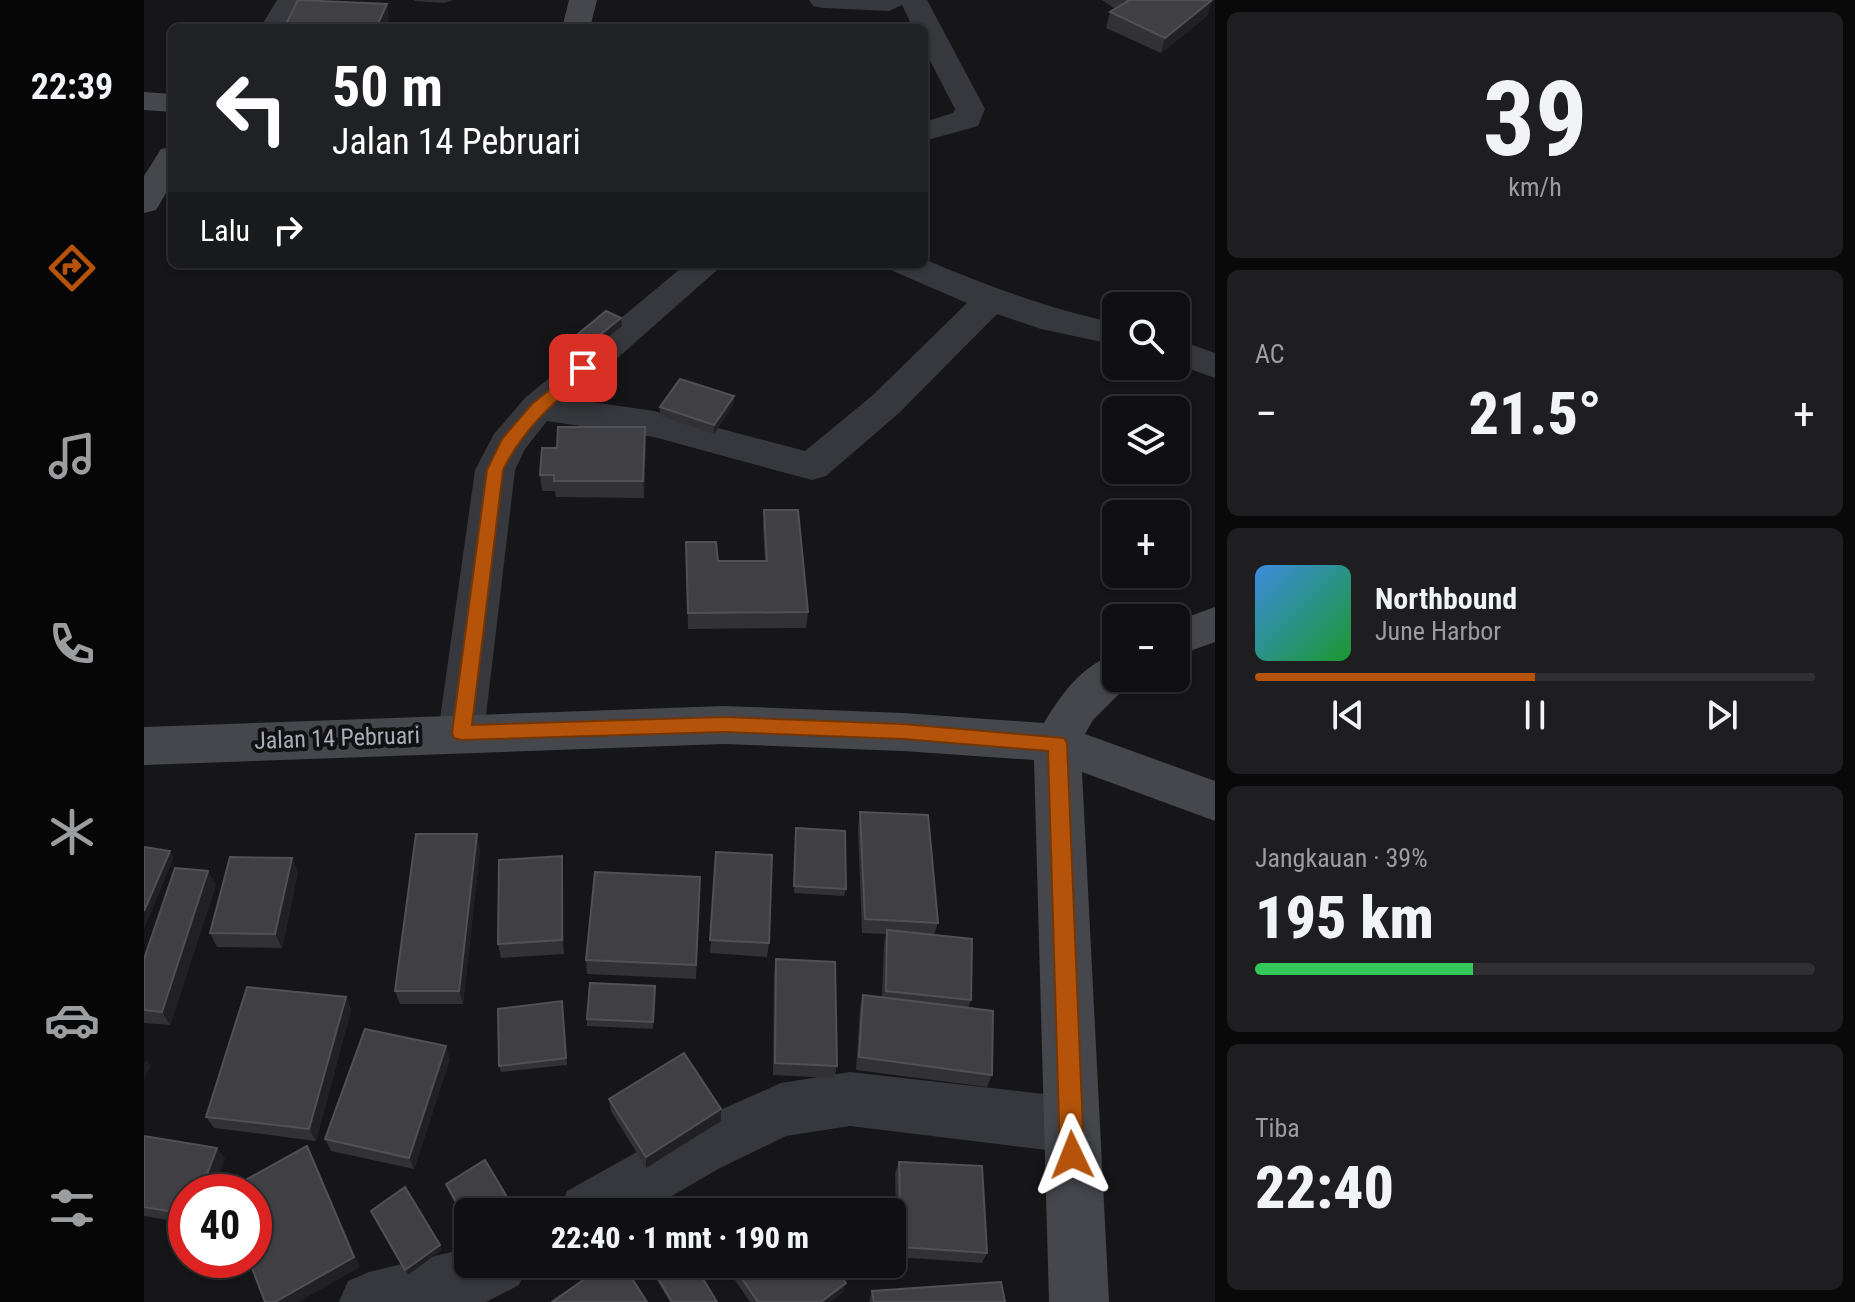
<!DOCTYPE html>
<html lang="id">
<head>
<meta charset="utf-8">
<style>
  :root { --surface:#101012; --page:#1e1e20; --text:#f1f3f6; --muted:#9c9d9f; --line:#303032; --accent:#b45309 }
  body { margin:0; font-family:"Roboto Condensed",sans-serif; background:var(--page); color:var(--text); height:100vh; display:flex; flex-direction:column; font-size:30px; white-space:nowrap }
  * { box-sizing:border-box; margin:0 }
  p { font-size:26px; color:var(--muted) }
  .icon { flex:none; width:44px; height:44px; fill:none; stroke:currentColor; stroke-width:2; stroke-linecap:round; stroke-linejoin:round }
  .map { position:relative; flex:1; overflow:hidden }
  .panel { display:flex; flex-direction:column; gap:12px; padding:12px; background:#09090a; width:640px }
  .panel>* { flex:none }
  .banner { position:absolute; left:24px; top:24px; width:760px; height:244px; border-radius:12px; box-shadow:0 2px 6px #0004,0 0 0 2px var(--line); background:#202124; color:#fff; overflow:hidden }
  .controls { position:absolute; left:958px; top:292px; display:grid; gap:16px }
  .controls a { display:grid; place-items:center; width:88px; height:88px; border-radius:12px; background:var(--surface); box-shadow:0 2px 6px #0004,0 0 0 2px var(--line); font-size:40px }
  .speed { position:absolute; left:24px; top:1174px; display:flex; gap:16px; font-size:40px; font-weight:700; text-align:center }
  .speed>* { display:grid; place-content:center; width:104px; height:104px; border-radius:50%; background:var(--surface); box-shadow:0 2px 6px #0004,0 0 0 2px var(--line); line-height:1 }
  .speed .limit { border:12px solid #d22; background:#fff; color:#111 }
  .pin { position:absolute; display:grid; place-items:center; width:68px; height:68px; color:#fff; margin:-34px; border-radius:16px; box-shadow:0 4px 12px #0006 }
  .me { position:absolute; width:88px; margin:-44px; rotate:358deg; stroke-linejoin:round; filter:drop-shadow(0 0 6px #0008) }
  .turn { display:flex; align-items:center; gap:28px; height:168px; padding:0 32px; font-size:36px }
  .turn .icon { width:104px; height:104px; stroke-width:2.5 }
  .turn b { display:block; font-size:56px; line-height:68px }
  .then { display:flex; align-items:center; height:76px; padding:0 32px; background:#0003; gap:16px; font-size:30px }
  .big { font-size:60px; font-weight:800; line-height:1.1 }
  .panel .card { flex:1; display:flex; flex-direction:column; justify-content:center; gap:12px; min-width:0; padding:0 28px; border-radius:12px; background:var(--page) }
  .panel .dial { align-items:center; gap:0 }
  .dial b { font-size:104px; line-height:1 }
  .song { display:flex; align-items:center; gap:24px }
  .cover { width:96px; height:96px; border-radius:12px; background:linear-gradient(135deg,hsl(210 70% 55%),hsl(130 70% 35%)) }
  .played { height:8px; border-radius:4px; background:linear-gradient(90deg,var(--accent) 50%,var(--line) 50%) }
  .keys { display:flex; justify-content:space-around; direction:ltr }
  .heat { display:flex; justify-content:space-between; align-items:center; font-size:44px; direction:ltr }
  .charge { height:12px; border-radius:6px; background:linear-gradient(90deg,#34c759 39%,var(--line) 0) }
  .trip { position:absolute; left:310px; top:1198px; width:452px; height:80px; border-radius:12px; background:var(--surface); box-shadow:0 2px 6px #0004,0 0 0 2px var(--line); font-weight:800; line-height:80px; text-align:center }
  main { display:flex; flex:1; min-height:0 }
  .tab-bar { display:flex; flex-direction:column; width:144px; justify-content:space-around; align-items:center; background:#060607; color:var(--muted) }
  .tab-bar .icon { width:56px; height:56px }
  .tab-bar .active { color:var(--accent) }
  .tab-bar b { font-size:36px; color:var(--text) }
  .map>svg:first-child { display:block }
  .lines { fill:none; stroke-linecap:round; stroke-linejoin:round }
  .street { fill:#37383d; fill-rule:evenodd }
  .secondary { fill:#45474d; fill-rule:evenodd }
  .wall { fill:#323236 }
  .shaded-wall { fill:#212124 }
  .building { fill:#3f3f44; stroke:#4f5156; stroke-width:2 }
  .route { fill:#b45309; stroke:#753606; stroke-width:2 }
  .labels { text-anchor:middle; stroke-width:8; stroke-linejoin:round; paint-order:stroke }
  .street-label { font-size:24px; fill:#a8adb8; stroke:#111113 }
</style>
</head>
<body>
<main>
<nav class="tab-bar">
<b>22:39</b>
<svg class="icon active" aria-label="directions" viewBox="0 0 24 24"><path d="M12 3l9 9-9 9-9-9zM9 14v-3h6M13 9l2 2-2 2"/></svg>
<svg class="icon" aria-label="music" viewBox="0 0 24 24"><path d="M9 18V5l10-2v13"/><circle cx="6" cy="18" r="3"/><circle cx="16" cy="16" r="3"/></svg>
<svg class="icon" aria-label="phone" viewBox="0 0 24 24"><path d="M5 4h4l2 5-3 2q2 4 5 5l2-3 5 2v4C11 20 4 13 5 4z"/></svg>
<svg class="icon" aria-label="climate" viewBox="0 0 24 24"><path d="M12 3v18M4 7l16 10M4 17L20 7"/></svg>
<svg class="icon" aria-label="car" viewBox="0 0 24 24"><path d="M5 17H2v-5l4-1 3-4h7l3 4 3 1v5h-3M9 17h6M6 11h13"/><circle cx="7" cy="17" r="2"/><circle cx="17" cy="17" r="2"/></svg>
<svg class="icon" aria-label="filters" viewBox="0 0 24 24"><path d="M4 7h16M4 17h16"/><circle cx="9" cy="7" r="2"/><circle cx="15" cy="17" r="2"/></svg>
</nav>
<div class="map">
<svg width="1071" height="1302" viewBox="0 0 1071 1302">
  <rect width="100%" height="100%" fill="#161618"/>
  <g class="lines">
    <g class="street">
      <path d="M 133,0 L 161,0 L 144,28 L 116,28 Z"/>
      <path d="M 665,0 L 783,0 L 841,109 L 834,126 L 780,141 L 780,122 L 809,113 L 811,109 L 780,49 L 780,28 L 769,28 L 758,5 L 745,11 L 679,8 L 669,6 Z"/>
      <path d="M 780,259 C 843,286 905,309 972,323 L 972,345 L 897,329 L 853,314 L 755,413 L 682,476 L 668,480 L 510,437 L 403,421 L 381,449 L 371,470 L 340,733 L 333,746 L 317,752 L 301,746 L 294,733 L 331,470 L 350,434 L 381,398 L 542,264 L 580,264 L 427,399 L 510,411 L 661,451 L 729,395 L 823,303 L 749,271 L 744,264 L 780,264 Z"/>
      <path d="M 1032,339 L 1071,353 L 1071,378 L 1032,364 Z"/>
      <path d="M 706,1072 L 927,1097 L 947,1106 L 955,1125 L 947,1144 L 927,1153 L 706,1126 L 642,1136 L 576,1168 L 500,1212 L 415,1212 L 423,1191 L 536,1128 L 637,1083 Z"/>
      <path d="M 324,1248 L 324,1264 L 384,1264 L 375,1285 L 342,1302 L 195,1302 L 204,1281 L 225,1272 Z"/>
    </g>
    <g class="secondary">
      <path d="M 425,0 L 453,0 L 446,28 L 418,28 Z"/>
      <path d="M 0,92 L 28,94 L 28,112 L 0,110 Z"/>
      <path d="M 28,147 L 28,183 L 12,210 L 0,213 L 0,176 L 17,149 Z"/>
      <path d="M 1071,607 L 1071,642 L 1032,656 L 1032,621 Z"/>
      <path d="M 972,654 L 972,678 L 991,678 L 949,720 L 941,734 L 1071,781 L 1071,821 L 938,772 L 965,1302 L 905,1302 L 890,760 L 759,751 L 579,744 L 0,765 L 0,727 L 579,706 L 759,713 L 900,723 C 917,694 939,664 972,654 Z"/>
    </g>
  </g>
  <g class="wall">
    <path d="M 270,0 L 309,0 L 301,3 L 270,1 Z"/>
    <path d="M 958,0 L 1068,0 L 1063,16 L 1017,53 L 962,28 L 966,12 L 971,9 Z"/>
    <path d="M 477,318 L 478,326 L 444,354 L 429,348 L 428,339 Z"/>
    <path d="M 590,396 L 589,405 L 570,434 L 516,416 L 516,407 Z"/>
    <path d="M 502,443 L 500,498 L 412,497 L 411,491 L 398,491 L 396,475 L 413,448 Z"/>
    <path d="M 620,510 L 664,612 L 662,628 L 544,629 L 542,542 L 574,561 L 621,561 L 619,526 Z"/>
    <path d="M 716,812 L 794,923 L 790,935 L 827,1000 L 824,1008 L 848,1075 L 843,1087 L 712,1070 L 716,1008 L 719,995 L 738,997 L 740,944 L 742,934 L 718,933 L 714,827 Z"/>
    <path d="M 652,828 L 702,889 L 700,896 L 650,893 Z"/>
    <path d="M 336,849 L 319,1004 L 256,1004 L 251,991 Z"/>
    <path d="M 572,852 L 625,943 L 623,957 L 566,953 Z"/>
    <path d="M 418,856 L 419,871 L 420,954 L 357,958 L 354,944 Z"/>
    <path d="M 154,872 L 138,948 L 73,947 L 66,933 Z"/>
    <path d="M 556,877 L 552,979 L 443,974 L 442,960 Z"/>
    <path d="M 72,885 L 26,1025 L 0,1023 L 0,959 Z"/>
    <path d="M 632,959 L 693,1066 L 690,1078 L 629,1075 L 630,973 Z"/>
    <path d="M 511,986 L 509,1029 L 443,1026 L 443,1019 Z"/>
    <path d="M 202,997 L 207,1010 L 172,1141 L 70,1128 L 62,1117 Z"/>
    <path d="M 419,1008 L 423,1065 L 357,1072 L 355,1066 Z"/>
    <path d="M 306,1059 L 270,1169 L 187,1151 L 181,1139 Z"/>
    <path d="M 465,1099 L 577,1109 L 577,1121 L 502,1168 L 467,1111 Z"/>
    <path d="M 0,1136 L 81,1159 L 42,1192 L 42,1223 L 0,1216 Z"/>
    <path d="M 755,1162 L 843,1253 L 838,1263 L 753,1257 L 751,1173 Z"/>
    <path d="M 503,1264 L 550,1264 L 573,1302 L 526,1302 Z"/>
    <path d="M 580,1264 L 688,1264 L 699,1292 L 686,1302 L 606,1302 Z"/>
    <path d="M 728,1291 L 861,1302 L 725,1302 Z"/>
  </g>
  <g class="shaded-wall">
    <path d="M 1068,0 L 1063,16 L 1017,53 L 1021,38 Z"/>
    <path d="M 243,4 L 245,20 L 241,28 L 232,28 Z"/>
    <path d="M 477,318 L 478,326 L 444,354 L 443,345 Z"/>
    <path d="M 590,396 L 589,405 L 570,434 L 570,425 Z"/>
    <path d="M 501,427 L 502,443 L 500,498 L 499,481 Z"/>
    <path d="M 333,834 L 336,849 L 319,1004 L 315,991 Z"/>
    <path d="M 26,851 L 30,858 L 0,929 L 0,911 Z"/>
    <path d="M 418,856 L 419,871 L 420,954 L 418,940 Z"/>
    <path d="M 148,858 L 154,872 L 138,948 L 131,934 Z"/>
    <path d="M 64,871 L 72,885 L 26,1025 L 18,1012 Z"/>
    <path d="M 202,997 L 207,1010 L 172,1141 L 165,1129 Z"/>
    <path d="M 302,1046 L 306,1059 L 270,1169 L 265,1158 Z"/>
    <path d="M 2,1060 L 7,1066 L 0,1078 L 0,1063 Z"/>
    <path d="M 577,1109 L 577,1121 L 502,1168 L 502,1157 Z"/>
    <path d="M 163,1146 L 169,1158 L 216,1267 L 155,1302 L 131,1302 Z"/>
    <path d="M 73,1148 L 81,1159 L 69,1192 L 56,1192 Z"/>
    <path d="M 296,1245 L 298,1250 L 264,1275 L 261,1270 Z"/>
    <path d="M 702,1283 L 699,1292 L 686,1302 L 677,1302 Z"/>
  </g>
  <g class="building">
    <path d="M 154,0 L 243,4 L 232,28 L 140,28 Z"/>
    <path d="M 983,0 L 1068,0 L 1021,38 L 966,12 L 984,1 Z"/>
    <path d="M 462,311 L 477,318 L 443,345 L 428,339 Z"/>
    <path d="M 536,379 L 590,396 L 570,425 L 516,407 Z"/>
    <path d="M 414,427 L 501,427 L 499,481 L 410,481 L 410,475 L 396,475 L 398,448 L 413,448 Z"/>
    <path d="M 620,510 L 654,510 L 664,612 L 544,613 L 542,542 L 572,542 L 574,561 L 623,561 Z"/>
    <path d="M 716,812 L 784,815 L 794,923 L 721,919 Z"/>
    <path d="M 652,828 L 701,831 L 702,889 L 650,886 Z"/>
    <path d="M 272,834 L 333,834 L 315,991 L 251,991 Z"/>
    <path d="M 0,847 L 26,851 L 0,911 Z"/>
    <path d="M 572,852 L 628,855 L 625,943 L 566,940 Z"/>
    <path d="M 418,856 L 418,940 L 354,944 L 355,860 Z"/>
    <path d="M 86,857 L 148,858 L 131,934 L 66,933 Z"/>
    <path d="M 31,868 L 64,871 L 18,1012 L 0,1010 L 0,959 Z"/>
    <path d="M 451,872 L 556,877 L 552,965 L 442,960 Z"/>
    <path d="M 743,930 L 828,939 L 827,1000 L 742,991 Z"/>
    <path d="M 632,959 L 691,962 L 693,1066 L 631,1063 Z"/>
    <path d="M 446,983 L 511,986 L 509,1022 L 443,1019 Z"/>
    <path d="M 103,987 L 202,997 L 165,1129 L 62,1117 Z"/>
    <path d="M 719,995 L 849,1011 L 848,1075 L 715,1057 Z"/>
    <path d="M 418,1001 L 422,1058 L 355,1066 L 354,1009 Z"/>
    <path d="M 221,1029 L 302,1046 L 265,1158 L 181,1139 Z"/>
    <path d="M 540,1053 L 577,1109 L 502,1157 L 465,1099 Z"/>
    <path d="M 0,1136 L 73,1148 L 56,1192 L 42,1192 L 42,1214 L 0,1207 Z"/>
    <path d="M 163,1146 L 210,1257 L 131,1302 L 121,1302 L 105,1260 L 110,1260 L 110,1192 L 80,1192 Z"/>
    <path d="M 341,1160 L 372,1212 L 324,1212 L 324,1224 L 302,1184 Z"/>
    <path d="M 755,1162 L 838,1166 L 843,1253 L 757,1247 Z"/>
    <path d="M 261,1187 L 296,1245 L 261,1270 L 227,1211 Z"/>
    <path d="M 644,1201 L 652,1212 L 628,1212 Z"/>
    <path d="M 462,1264 L 479,1264 L 503,1302 L 408,1302 Z"/>
    <path d="M 506,1264 L 550,1264 L 573,1302 L 528,1302 Z"/>
    <path d="M 588,1264 L 688,1264 L 702,1283 L 677,1302 L 614,1302 Z"/>
    <path d="M 857,1282 L 861,1302 L 730,1302 L 728,1291 Z"/>
  </g>
  <path class="route" d="M 439,363 L 445,365 L 445,372 C 410,402 379,429 359,470 L 328,725 L 579,717 L 759,724 L 920,738 L 923,743 L 940,1155 L 936,1163 L 928,1167 L 920,1163 L 916,1155 L 904,751 L 759,739 L 579,732 L 317,740 L 310,738 L 308,733 L 343,470 L 358,439 L 388,404 Z"/>
  <g class="labels">
    <g class="street-label">
      <text transform="translate(193 738) rotate(-2)" y="8">Jalan 14 Pebruari</text>
    </g>
  </g>
</svg>
<div class="controls">
<a><svg class="icon" aria-label="search" viewBox="0 0 24 24"><circle cx="10" cy="10" r="6"/><path d="M15 15l6 6"/></svg></a>
<a><svg class="icon" aria-label="layers" viewBox="0 0 24 24"><path d="M12 4l9 5-9 5-9-5zM3 14l9 5 9-5"/></svg></a>
<a>+</a>
<a>−</a>
</div>
<div class="speed"><div class="limit">40</div></div>
<div class="pin" style="left:439px;top:368px;background:#d93025"><svg class="icon" aria-label="arrive" viewBox="0 0 24 24"><path d="M6 21V4h12l-3 4 3 4H6"/></svg></div>
<svg class="me" style="left:928px;top:1155px" viewBox="-20 -20 40 40"><path d="M0-17L14 15 0 8-14 15z" fill="#b45309" stroke="#fff" stroke-width="4"/></svg>
<div class="trip">22:40 · 1 mnt · 190 m</div>
<div class="banner">
<div class="turn"><svg class="icon" aria-label="left" viewBox="0 0 24 24"><path d="M17 20v-9H6M10 6l-5 5 5 5"/></svg><div><b>50 m</b>Jalan 14 Pebruari</div></div>
<div class="then">Lalu<svg class="icon" aria-label="right" viewBox="0 0 24 24"><path d="M7 20v-9h11M14 6l5 5-5 5"/></svg></div>
</div>
</div>
<section class="panel">
<div class="card dial"><b>39</b><p>km/h</p></div>
<div class="card"><p>AC</p>
<div class="heat"><a>−</a><b class="big">21.5°</b><a>+</a></div>
</div>
<div class="card">
<div class="song"><i class="cover"></i><div><b>Northbound</b><p>June Harbor</p></div></div>
<div class="played"></div>
<div class="keys"><svg class="icon" aria-label="previous" viewBox="0 0 24 24"><path d="M18 5L8 12l10 7zM5 5v14"/></svg><svg class="icon" aria-label="pause" viewBox="0 0 24 24"><path d="M8 5v14M16 5v14"/></svg><svg class="icon" aria-label="next" viewBox="0 0 24 24"><path d="M6 5l10 7-10 7zM19 5v14"/></svg></div>
</div>
<div class="card"><p>Jangkauan · 39%</p><b class="big">195 km</b><div class="charge"></div></div>
<div class="card"><p>Tiba</p><b class="big">22:40</b></div>
</section>
</main>
</body>
</html>
